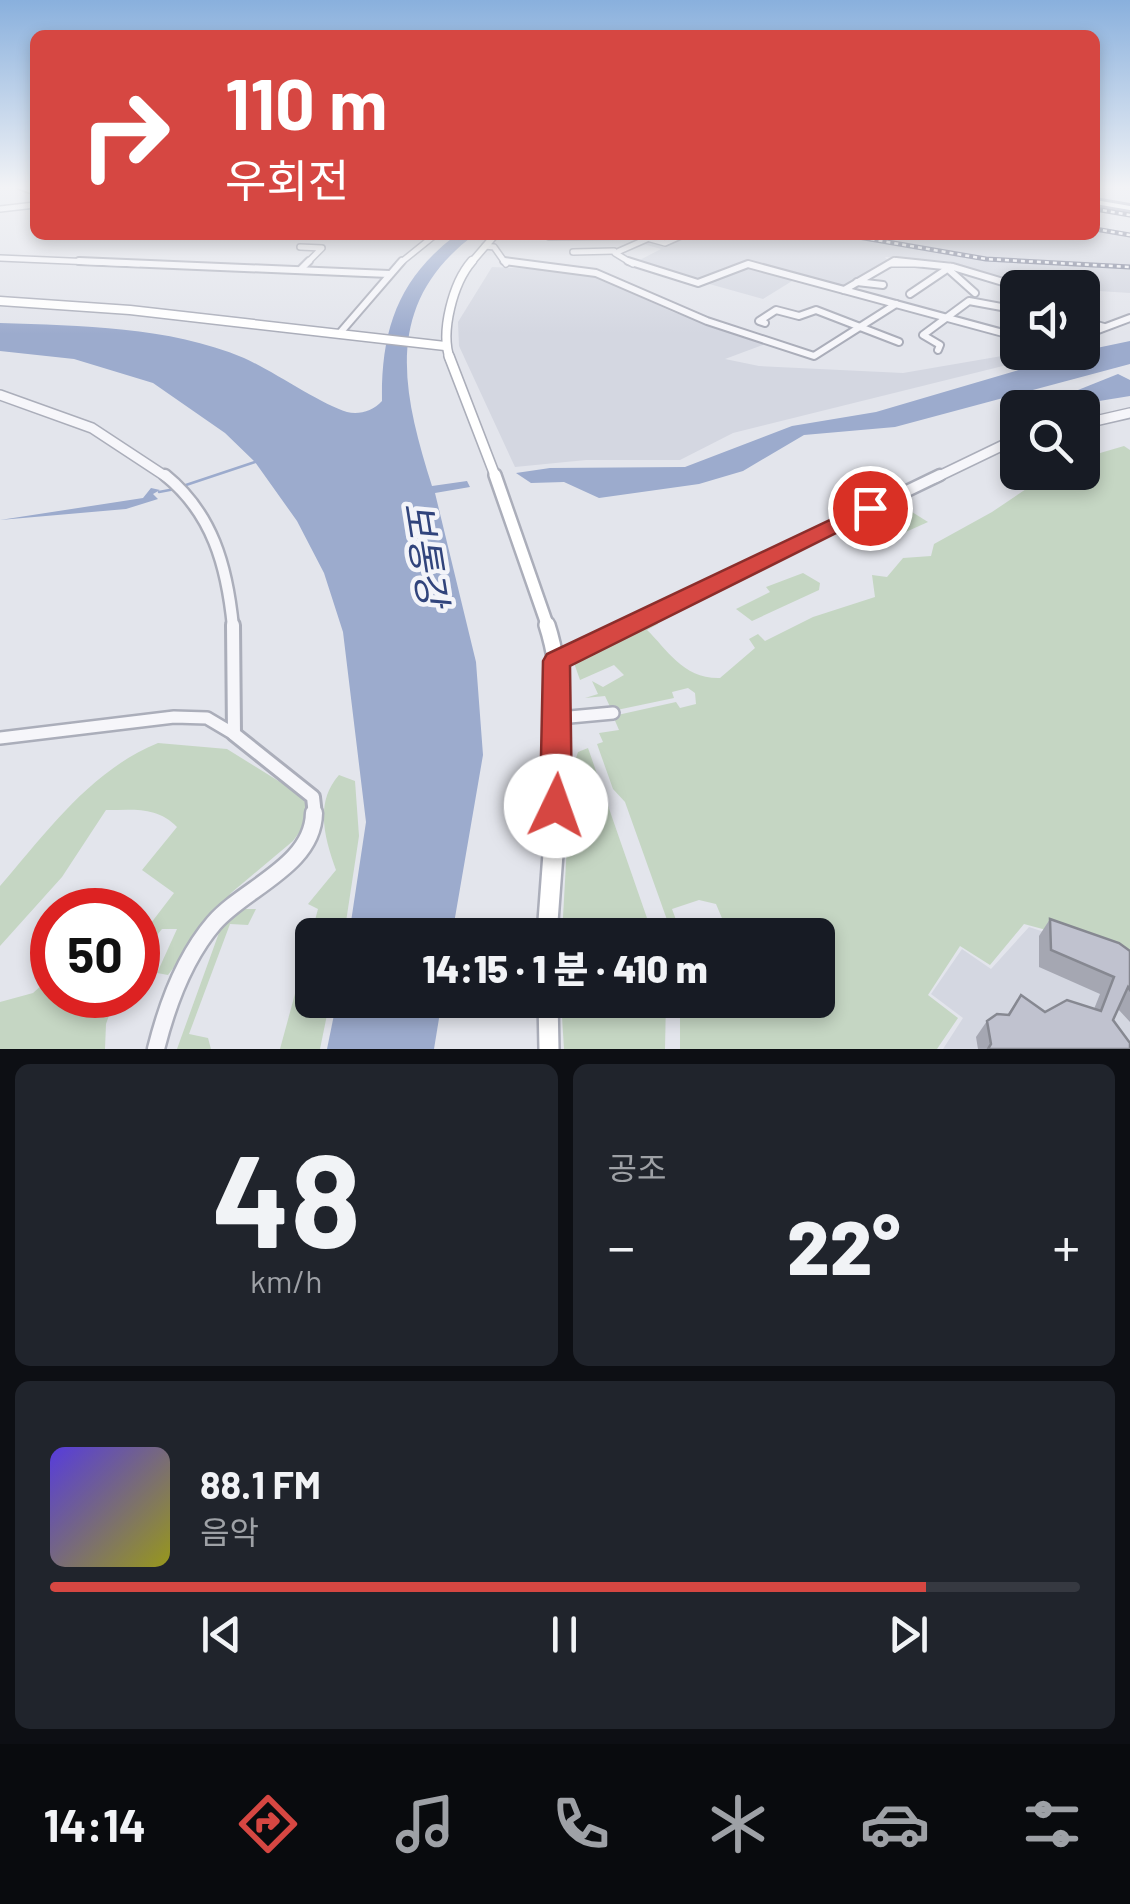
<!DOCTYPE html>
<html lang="ko">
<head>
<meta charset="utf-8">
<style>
  :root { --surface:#171b24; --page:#20242c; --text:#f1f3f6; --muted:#9ea1a6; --line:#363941; --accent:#d64742 }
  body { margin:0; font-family:Barlow,"Noto Sans KR",sans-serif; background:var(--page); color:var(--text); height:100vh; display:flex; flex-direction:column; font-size:38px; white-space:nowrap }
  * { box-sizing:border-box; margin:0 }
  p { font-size:32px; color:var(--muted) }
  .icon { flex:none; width:55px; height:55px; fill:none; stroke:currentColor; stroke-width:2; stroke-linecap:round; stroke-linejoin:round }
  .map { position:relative; height:1049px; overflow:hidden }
  .side { display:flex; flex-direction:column; gap:15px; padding:15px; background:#0d0f14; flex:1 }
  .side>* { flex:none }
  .guide { position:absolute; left:30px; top:30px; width:1070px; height:210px; border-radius:15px; box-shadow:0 5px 15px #0003; background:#d64742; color:#fff; overflow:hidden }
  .fabs { position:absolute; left:1000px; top:270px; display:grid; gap:20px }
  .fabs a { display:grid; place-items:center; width:100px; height:100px; border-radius:15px; background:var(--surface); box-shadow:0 5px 15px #0003; font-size:50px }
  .speed { position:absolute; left:30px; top:888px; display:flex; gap:20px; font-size:50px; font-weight:700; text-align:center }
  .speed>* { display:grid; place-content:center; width:130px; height:130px; border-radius:50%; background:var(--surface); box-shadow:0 5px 15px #0003; line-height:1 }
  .speed .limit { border:15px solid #d22; background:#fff; color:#111 }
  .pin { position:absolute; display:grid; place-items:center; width:85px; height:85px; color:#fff; margin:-42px; border:5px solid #fff; border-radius:50%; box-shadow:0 2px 10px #0007 }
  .me { position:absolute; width:110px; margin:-55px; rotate:3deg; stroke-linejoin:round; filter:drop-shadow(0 0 8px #0008) }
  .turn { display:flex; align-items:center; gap:35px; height:210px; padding:0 30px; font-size:45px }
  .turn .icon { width:130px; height:130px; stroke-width:2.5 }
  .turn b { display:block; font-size:70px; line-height:85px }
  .big { font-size:75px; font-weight:800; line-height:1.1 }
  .side .tile { flex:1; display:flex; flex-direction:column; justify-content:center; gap:15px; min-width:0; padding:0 35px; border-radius:15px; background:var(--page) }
  .side .dial { align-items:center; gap:0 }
  .dial b { font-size:130px; line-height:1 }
  .song { display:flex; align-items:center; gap:30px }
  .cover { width:120px; height:120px; border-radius:15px; background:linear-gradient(135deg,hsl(250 70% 55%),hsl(60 70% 35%)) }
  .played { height:10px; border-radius:5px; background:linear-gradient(90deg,var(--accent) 85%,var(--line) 85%) }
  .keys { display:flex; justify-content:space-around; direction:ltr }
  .heat { display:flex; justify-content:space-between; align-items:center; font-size:55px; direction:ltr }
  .side .tiles { flex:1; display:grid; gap:15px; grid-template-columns:1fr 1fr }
  .tile:last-child { grid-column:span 2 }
  .trip { position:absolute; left:295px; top:918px; width:540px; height:100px; border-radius:15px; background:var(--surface); box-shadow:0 5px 15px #0003; font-weight:800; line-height:100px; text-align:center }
  .tabs { display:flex; height:160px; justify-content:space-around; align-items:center; background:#090b0e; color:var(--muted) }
  .tabs .icon { width:70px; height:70px }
  .tabs .selected { color:var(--accent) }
  .tabs b { font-size:45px; color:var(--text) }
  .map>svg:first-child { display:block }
  .built { fill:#d4d7e1 }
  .green { fill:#c5d6c3 }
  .water { fill:#9cabcd }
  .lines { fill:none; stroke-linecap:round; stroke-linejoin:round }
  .stream { stroke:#9cabcd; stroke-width:2.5 }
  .minor-far2-casing { stroke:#abaeba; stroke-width:8 }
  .minor-far1-casing { stroke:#abaeba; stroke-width:10 }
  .minor-casing { stroke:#abaeba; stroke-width:16 }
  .tertiary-far5-casing { stroke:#abaeba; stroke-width:8 }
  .tertiary-far4-casing { stroke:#abaeba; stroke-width:10 }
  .tertiary-far3-casing { stroke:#abaeba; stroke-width:12 }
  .tertiary-far2-casing { stroke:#abaeba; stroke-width:15 }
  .tertiary-far1-casing { stroke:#abaeba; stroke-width:18 }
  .tertiary-casing { stroke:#abaeba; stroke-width:21 }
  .secondary-far5-casing { stroke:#abaeba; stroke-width:9 }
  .secondary-far4-casing { stroke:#abaeba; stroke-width:11 }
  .secondary-far3-casing { stroke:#abaeba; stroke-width:12 }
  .secondary-far2-casing { stroke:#abaeba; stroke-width:16 }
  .secondary-far1-casing { stroke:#abaeba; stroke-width:20 }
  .secondary-casing { stroke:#abaeba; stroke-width:24 }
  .primary-casing { stroke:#a1a6b8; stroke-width:6 }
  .minor-far2 { stroke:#f6f6fa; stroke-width:5 }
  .minor-far1 { stroke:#f6f6fa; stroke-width:6 }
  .minor { stroke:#f6f6fa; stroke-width:11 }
  .tertiary-far5 { stroke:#f6f6fa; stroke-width:5 }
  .tertiary-far4 { stroke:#f6f6fa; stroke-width:6 }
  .tertiary-far3 { stroke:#f6f6fa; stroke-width:9 }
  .tertiary-far2 { stroke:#f6f6fa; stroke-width:10 }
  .tertiary-far1 { stroke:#f6f6fa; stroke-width:12 }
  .tertiary { stroke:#f6f6fa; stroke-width:16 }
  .secondary-far5 { stroke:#fff; stroke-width:6 }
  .secondary-far4 { stroke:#fff; stroke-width:8 }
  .secondary-far3 { stroke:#fff; stroke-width:9 }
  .secondary-far2 { stroke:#fff; stroke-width:11 }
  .secondary-far1 { stroke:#fff; stroke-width:15 }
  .secondary { stroke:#fff; stroke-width:19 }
  .primary { fill:#fff; fill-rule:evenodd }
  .rail-casing { stroke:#7b8096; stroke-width:5 }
  .rail { stroke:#f3f4f9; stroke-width:2.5; stroke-dasharray:4; stroke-linecap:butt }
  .wall { fill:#a5a7b2 }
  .building { fill:#c0c2cf; stroke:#868891; stroke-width:2.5 }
  .route { fill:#d64742; stroke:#8b2e2b; stroke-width:2.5 }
  .labels { text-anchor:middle; stroke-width:9; stroke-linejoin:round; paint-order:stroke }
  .water-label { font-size:38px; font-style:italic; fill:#31447c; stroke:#f3f4f9 }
</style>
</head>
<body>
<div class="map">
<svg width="1130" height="1049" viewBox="0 0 1130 1049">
  <rect width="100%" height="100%" fill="#e3e5ec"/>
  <g class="built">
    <path d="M 1095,229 L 1130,235 L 1130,293 L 1020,286 L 954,267 L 949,261 L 885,257 L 888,261 L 843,288 L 797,278 L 763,299 L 634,263 L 661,249 L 640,243 L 650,237 L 644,235 L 1095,235 Z"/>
    <path d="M 492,267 L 583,271 L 673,312 L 765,344 L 725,359 L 759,366 L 903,373 L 1020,353 L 1047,355 L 733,433 L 680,460 L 586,460 L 515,467 L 459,346 L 458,322 Z"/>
    <path d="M 1029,927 L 1108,953 L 1130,969 L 1130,1049 L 943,1049 L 963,1018 L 931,994 L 962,949 L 991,969 Z"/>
  </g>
  <g class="green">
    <path d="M 1124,446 L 1130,450 L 1130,961 L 1113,948 L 1024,924 L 990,965 L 960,946 L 928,995 L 958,1018 L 937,1049 L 680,1049 L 680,1000 L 818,1000 L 818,935 L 729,935 L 716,904 L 699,900 L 672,909 L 679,928 L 671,931 L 625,802 L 613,789 L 597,744 L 603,742 L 599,733 L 619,730 L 613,716 L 676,702 L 680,708 L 696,704 L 695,693 L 688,688 L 672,692 L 674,698 L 612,711 L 605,696 L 585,698 L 598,694 L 592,681 L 603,687 L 624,675 L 614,665 L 580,680 L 574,663 L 579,657 L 656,618 L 658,624 L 647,630 C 667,649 683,679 720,678 L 755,648 L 749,639 L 758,634 L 765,641 L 813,617 L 875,597 L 872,575 L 887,577 L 903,558 L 931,556 L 934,544 L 992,512 L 1050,473 L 1082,472 L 1083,458 Z"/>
    <path d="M 904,507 L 928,522 L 879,544 L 851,532 Z"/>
    <path d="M 803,573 L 820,583 L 819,590 L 752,621 L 736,609 L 770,592 L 766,587 Z"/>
    <path d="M 158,743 L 227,749 L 301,795 L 308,808 L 304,826 L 293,841 L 231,893 L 168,975 L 157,973 L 177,929 L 162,929 L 138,958 L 138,940 L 174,893 L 142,870 L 177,827 C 157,806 133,810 106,810 L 62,877 L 0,946 L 0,886 C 46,833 91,770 158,743 Z"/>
    <path d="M 588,748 L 647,918 L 638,921 L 637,935 L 562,935 L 571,773 L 578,752 Z"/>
    <path d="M 339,775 L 355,781 L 359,836 L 344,935 L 312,935 L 312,1000 L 330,1000 L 320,1049 L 280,1049 L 318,909 L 308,904 L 336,870 C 325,839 314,803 339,775 Z"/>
    <path d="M 242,909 L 256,909 L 248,925 L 230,924 L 189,1034 L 208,1038 L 211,1049 L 177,1049 L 220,930 Z"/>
    <path d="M 52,976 L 52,995 L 116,995 L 106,1024 L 105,1049 L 0,1049 L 0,1002 L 33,993 Z"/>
    <path d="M 561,1000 L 666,1000 L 665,1049 L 564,1049 Z"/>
  </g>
  <g class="water">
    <path d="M 456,235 L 474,235 C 382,304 402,391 432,486 L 467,481 L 470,487 L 435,493 L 476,662 L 483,755 L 452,935 L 349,935 L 366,822 L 343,632 L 324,573 L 297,521 L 255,462 L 225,433 L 153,383 L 74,359 L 0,351 L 0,323 C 81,326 168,326 244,358 C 273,371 322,405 347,412 C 359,415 373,411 382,401 C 381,330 398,279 456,235 Z"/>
    <path d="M 1130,341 L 1130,364 L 895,427 L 804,435 L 743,471 L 699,484 L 599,498 L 564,482 L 531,483 L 516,473 L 550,468 L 685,467 L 792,426 L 876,412 L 1087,350 Z"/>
    <path d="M 1118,374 L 1130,380 L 1130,396 L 1093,402 L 1073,392 Z"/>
    <path d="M 151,488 L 160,490 L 153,494 L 158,499 L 126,509 L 0,520 L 143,498 Z"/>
    <path d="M 337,1000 L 442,1000 L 434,1049 L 327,1049 Z"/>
  </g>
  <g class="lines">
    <g class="stream">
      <path d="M 183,486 L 255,462"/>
      <path d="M 159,492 L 175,489"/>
    </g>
    <g class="minor-far2-casing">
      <g id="minor-far2">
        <path d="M 21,187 L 35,192"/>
        <path d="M 549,237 L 638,236"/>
        <path d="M 647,238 L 665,243 L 683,235"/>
        <path d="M 485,246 L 494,247 L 506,264"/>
        <path d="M 300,247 L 322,248 L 306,264"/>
        <path d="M 573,252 L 614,251"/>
        <path d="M 0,258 L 139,264"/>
        <path d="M 633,264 L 615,253 L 649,238"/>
        <path d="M 889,264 L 921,264"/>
      </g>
    </g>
    <g class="minor-far1-casing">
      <g id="minor-far1">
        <path d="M 79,261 L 389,274"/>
        <path d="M 504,261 L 596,273 L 707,321 L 814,356 L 896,304"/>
        <path d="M 628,261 L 698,283 L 748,264 L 1018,337"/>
        <path d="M 896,261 L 953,267 L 1023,288"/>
        <path d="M 947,268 L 975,293"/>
        <path d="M 301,269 L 309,261"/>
        <path d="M 857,282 L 883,285"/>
        <path d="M 844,290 L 894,261"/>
        <path d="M 910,294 L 950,267"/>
        <path d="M 1082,321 L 1104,327"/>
        <path d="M 765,323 L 759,321 L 776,310 L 799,316 L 816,310 L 899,342"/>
        <path d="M 1082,336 L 1130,318"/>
        <path d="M 938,350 L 940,345 L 923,335 L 969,301 L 1018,310"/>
      </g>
    </g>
    <g class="minor-casing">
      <g id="minor">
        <path d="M 559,718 L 613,713"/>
        <path d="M 0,738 L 174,717 L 207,718 L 234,734"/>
      </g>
    </g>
    <g class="tertiary-far5-casing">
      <g id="tertiary-far5">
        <path d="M 0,209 L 35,205"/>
        <path d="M 399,264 L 435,235"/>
      </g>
    </g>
    <g class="tertiary-far4-casing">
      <path id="tertiary-far4" d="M 339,334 L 402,261"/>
    </g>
    <g class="tertiary-far3-casing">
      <g id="tertiary-far3">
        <path d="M 0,395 L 92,428 L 168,478"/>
        <path d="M 1082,424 L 1130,413"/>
        <path d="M 935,478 L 1018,438"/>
      </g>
    </g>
    <g class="tertiary-far2-casing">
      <g id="tertiary-far2">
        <path d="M 165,475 C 212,513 227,565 233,627"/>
        <path d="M 625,627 L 940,475"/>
      </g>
    </g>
    <g class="tertiary-far1-casing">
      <g id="tertiary-far1">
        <path d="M 233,625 L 234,734 L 313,797 L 315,815"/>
        <path d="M 556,661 L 631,625"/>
      </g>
    </g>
    <g class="tertiary-casing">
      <path id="tertiary" d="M 156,1049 C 167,1005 184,958 214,923 C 244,888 313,866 314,813"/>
    </g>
    <g class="secondary-far5-casing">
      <path id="secondary-far5" d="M 470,264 L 495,235"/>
    </g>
    <g class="secondary-far4-casing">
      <g id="secondary-far4">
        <path d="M 0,301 L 130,310 L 445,346"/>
        <path d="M 450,359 C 440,332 453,283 472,261"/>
      </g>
    </g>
    <g class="secondary-far3-casing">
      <path id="secondary-far3" d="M 449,356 L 496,478"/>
    </g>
    <g class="secondary-far2-casing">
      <path id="secondary-far2" d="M 495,475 L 548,627"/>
    </g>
    <g class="secondary-far1-casing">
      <path id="secondary-far1" d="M 547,625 C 566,683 560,755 556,815"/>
    </g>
    <g class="secondary-casing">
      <g id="secondary">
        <path d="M 547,935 L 556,813"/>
        <path d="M 548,1000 L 549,1049"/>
      </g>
    </g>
    <g class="primary-casing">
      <path id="primary" d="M 1095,200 L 1130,206 L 1130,210 L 1095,204 Z"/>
    </g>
    <use href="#minor-far2" class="minor-far2"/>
    <use href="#minor-far1" class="minor-far1"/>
    <use href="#minor" class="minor"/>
    <use href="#tertiary-far5" class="tertiary-far5"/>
    <use href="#tertiary-far4" class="tertiary-far4"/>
    <use href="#tertiary-far3" class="tertiary-far3"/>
    <use href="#tertiary-far2" class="tertiary-far2"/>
    <use href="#tertiary-far1" class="tertiary-far1"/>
    <use href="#tertiary" class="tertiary"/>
    <use href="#secondary-far5" class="secondary-far5"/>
    <use href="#secondary-far4" class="secondary-far4"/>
    <use href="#secondary-far3" class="secondary-far3"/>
    <use href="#secondary-far2" class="secondary-far2"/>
    <use href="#secondary-far1" class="secondary-far1"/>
    <use href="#secondary" class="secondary"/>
    <use href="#primary" class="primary"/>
    <g class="rail-casing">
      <g id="rail">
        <path d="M 1095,209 L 1130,215"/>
        <path d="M 1095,229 L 1130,235"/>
        <path d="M 847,235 L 986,259 L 1130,267"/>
      </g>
    </g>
    <use href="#rail" class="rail"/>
  </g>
  <path class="wall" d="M 1050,919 L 1130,951 L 1130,1022 L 1118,1009 L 1113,1020 L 1130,1049 L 978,1049 L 976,1037 L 987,1021 L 1007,1015 L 1021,995 L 1045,1012 L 1094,1009 L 1100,994 L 1039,967 L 1039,936 Z"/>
  <path class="building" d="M 1050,919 L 1119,943 L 1130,951 L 1130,990 L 1128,987 L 1113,1020 L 1130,1043 L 1130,1049 L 988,1049 L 991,1044 L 987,1021 L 997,1014 L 1009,1015 L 1021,995 L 1045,1012 L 1067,1000 L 1101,1011 L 1114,977 L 1051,950 Z"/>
  <linearGradient id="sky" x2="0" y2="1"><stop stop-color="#89b0dd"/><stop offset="0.56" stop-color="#f2f3f6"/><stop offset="1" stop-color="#f2f3f6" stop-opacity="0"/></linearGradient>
  <rect width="1130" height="334" fill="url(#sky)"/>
  <path class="route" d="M 870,501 L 881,508 L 878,512 L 570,666 L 572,806 L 568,817 L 556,821 L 544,817 L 540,806 L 543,661 L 547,654 Z"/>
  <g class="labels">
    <g class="water-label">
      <text transform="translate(425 554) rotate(81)" y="13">보통강</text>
    </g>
  </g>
</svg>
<div class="fabs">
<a><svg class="icon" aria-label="sound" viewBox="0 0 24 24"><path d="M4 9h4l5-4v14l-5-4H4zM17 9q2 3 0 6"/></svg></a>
<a><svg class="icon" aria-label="search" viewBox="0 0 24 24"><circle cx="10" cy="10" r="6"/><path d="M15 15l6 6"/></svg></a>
</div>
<div class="speed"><div class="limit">50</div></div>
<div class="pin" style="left:870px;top:508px;background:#d93025"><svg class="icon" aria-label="arrive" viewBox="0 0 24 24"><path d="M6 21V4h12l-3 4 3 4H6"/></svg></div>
<svg class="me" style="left:556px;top:806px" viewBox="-20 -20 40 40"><circle r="19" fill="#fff"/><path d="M0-13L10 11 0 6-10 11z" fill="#d64742"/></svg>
<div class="trip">14:15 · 1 분 · 410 m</div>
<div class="guide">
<div class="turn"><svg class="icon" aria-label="right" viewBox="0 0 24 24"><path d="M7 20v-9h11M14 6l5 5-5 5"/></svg><div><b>110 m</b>우회전</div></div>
</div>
</div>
<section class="side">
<div class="tiles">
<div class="tile dial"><b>48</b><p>km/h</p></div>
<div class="tile"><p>공조</p>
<div class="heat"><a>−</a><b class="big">22°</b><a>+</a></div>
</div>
<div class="tile">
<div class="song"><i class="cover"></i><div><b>88.1 FM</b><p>음악</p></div></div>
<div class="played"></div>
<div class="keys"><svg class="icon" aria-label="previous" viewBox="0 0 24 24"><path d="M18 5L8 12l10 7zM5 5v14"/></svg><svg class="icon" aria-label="pause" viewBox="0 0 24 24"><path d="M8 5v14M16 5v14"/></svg><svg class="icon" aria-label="next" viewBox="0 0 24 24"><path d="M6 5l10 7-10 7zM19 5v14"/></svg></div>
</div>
</div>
</section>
<nav class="tabs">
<b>14:14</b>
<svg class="icon selected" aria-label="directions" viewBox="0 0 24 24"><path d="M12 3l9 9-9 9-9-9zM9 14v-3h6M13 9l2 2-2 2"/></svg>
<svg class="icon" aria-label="music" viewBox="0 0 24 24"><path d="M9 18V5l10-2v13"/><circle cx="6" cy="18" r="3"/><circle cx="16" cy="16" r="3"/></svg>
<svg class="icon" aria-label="phone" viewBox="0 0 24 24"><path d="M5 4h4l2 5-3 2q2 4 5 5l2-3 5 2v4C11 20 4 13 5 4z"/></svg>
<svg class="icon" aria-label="climate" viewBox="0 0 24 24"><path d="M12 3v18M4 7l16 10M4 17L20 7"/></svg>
<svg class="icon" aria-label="car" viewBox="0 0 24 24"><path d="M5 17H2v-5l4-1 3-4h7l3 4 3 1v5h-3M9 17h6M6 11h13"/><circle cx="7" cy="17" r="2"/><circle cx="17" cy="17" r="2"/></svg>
<svg class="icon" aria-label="filters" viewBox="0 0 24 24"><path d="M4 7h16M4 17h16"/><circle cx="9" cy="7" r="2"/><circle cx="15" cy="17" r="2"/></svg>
</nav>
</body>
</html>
